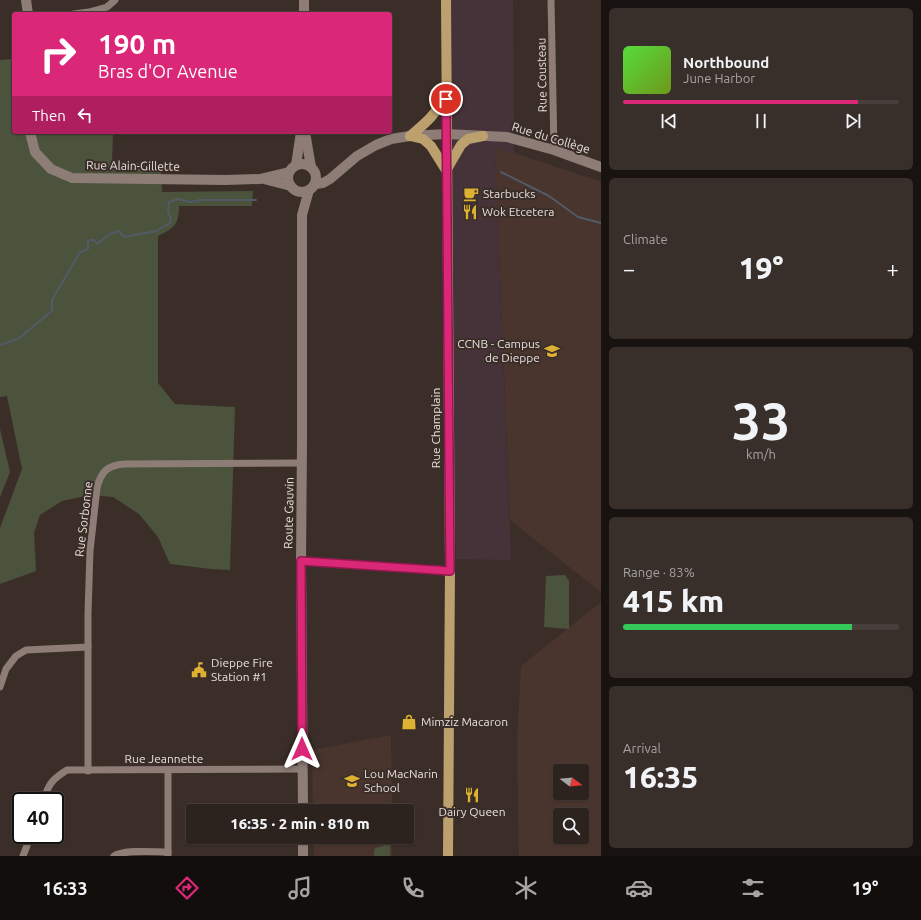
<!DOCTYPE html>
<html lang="en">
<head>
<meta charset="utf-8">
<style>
  :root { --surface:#2c221e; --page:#382f2b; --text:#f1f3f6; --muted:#a6a4a4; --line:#483f3c; --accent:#db2777 }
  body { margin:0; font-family:Ubuntu,sans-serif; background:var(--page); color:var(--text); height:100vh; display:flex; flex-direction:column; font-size:15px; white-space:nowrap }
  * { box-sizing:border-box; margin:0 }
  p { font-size:13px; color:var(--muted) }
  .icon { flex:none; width:22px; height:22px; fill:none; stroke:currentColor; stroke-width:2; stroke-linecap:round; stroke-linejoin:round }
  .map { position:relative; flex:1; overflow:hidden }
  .side { display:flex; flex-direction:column; gap:8px; padding:8px; background:#181310; width:320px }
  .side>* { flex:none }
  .hud { position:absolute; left:12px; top:12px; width:380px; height:122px; border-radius:4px; box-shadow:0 1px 3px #0004,0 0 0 1px var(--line); background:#db2777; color:#fff; overflow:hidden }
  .needle { width:26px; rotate:106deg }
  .controls { position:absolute; left:553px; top:764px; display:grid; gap:8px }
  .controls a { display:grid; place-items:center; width:36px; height:36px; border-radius:4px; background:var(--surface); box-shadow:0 1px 3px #0004,0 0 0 1px var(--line); font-size:20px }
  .speed { position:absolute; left:12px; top:792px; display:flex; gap:8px; font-size:20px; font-weight:700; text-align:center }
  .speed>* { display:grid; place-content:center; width:52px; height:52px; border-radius:50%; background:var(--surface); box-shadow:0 1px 3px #0004,0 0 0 1px var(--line); line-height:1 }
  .speed .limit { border:2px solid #111; border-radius:6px; background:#fff; color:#111 }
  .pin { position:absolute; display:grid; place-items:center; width:34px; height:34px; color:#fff; margin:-17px; border:2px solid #fff; border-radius:50%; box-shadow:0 1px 4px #0007 }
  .me { position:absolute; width:44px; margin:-22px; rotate:0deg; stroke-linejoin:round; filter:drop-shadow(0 0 3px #0008) }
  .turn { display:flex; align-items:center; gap:14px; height:84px; padding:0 20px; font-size:18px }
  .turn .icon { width:52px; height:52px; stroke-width:2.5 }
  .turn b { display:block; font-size:28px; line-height:34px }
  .then { display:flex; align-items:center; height:38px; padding:0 20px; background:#0003; gap:8px; font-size:15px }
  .big { font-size:30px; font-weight:800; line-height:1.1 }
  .side .card { flex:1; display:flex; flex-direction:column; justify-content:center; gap:6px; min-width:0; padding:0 14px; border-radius:6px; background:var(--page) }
  .side .dial { align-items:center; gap:0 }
  .dial b { font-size:52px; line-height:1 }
  .song { display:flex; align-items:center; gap:12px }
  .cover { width:48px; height:48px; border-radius:6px; background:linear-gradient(135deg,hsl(110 70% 55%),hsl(80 70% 35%)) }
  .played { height:4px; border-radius:2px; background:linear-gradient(90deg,var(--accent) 85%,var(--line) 85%) }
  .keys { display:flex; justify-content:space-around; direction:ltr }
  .heat { display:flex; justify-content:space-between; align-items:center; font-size:22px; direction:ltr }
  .charge { height:6px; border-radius:3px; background:linear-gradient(90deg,#34c759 83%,var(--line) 0) }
  .trip { position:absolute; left:186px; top:804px; width:228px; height:40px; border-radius:4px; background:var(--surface); box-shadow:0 1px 3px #0004,0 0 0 1px var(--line); font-weight:800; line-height:40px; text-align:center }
  .menu { display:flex; height:64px; justify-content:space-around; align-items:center; background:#120e0c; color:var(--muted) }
  .menu .icon { width:28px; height:28px }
  .menu .on { color:var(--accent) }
  .menu b { font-size:18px; color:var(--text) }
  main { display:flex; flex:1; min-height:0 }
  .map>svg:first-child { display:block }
  .commercial { fill:#46333a }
  .built { fill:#49352e; fill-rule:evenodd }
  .green { fill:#4b533c }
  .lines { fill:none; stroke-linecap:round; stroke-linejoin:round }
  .stream { stroke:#515b67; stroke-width:2 }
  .street { stroke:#8d7d76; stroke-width:7 }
  .secondary { stroke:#8d7d76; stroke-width:10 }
  .primary { stroke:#bca16f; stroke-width:10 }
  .route-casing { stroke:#8e194d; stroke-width:10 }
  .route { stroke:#db2777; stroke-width:7 }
  .labels { text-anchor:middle; stroke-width:4; stroke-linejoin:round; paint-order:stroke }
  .street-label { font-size:12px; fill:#e7dedb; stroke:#3b2e28 }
  .poi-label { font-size:12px; fill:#e7dedb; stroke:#3b2e28; text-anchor:start }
</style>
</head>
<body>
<main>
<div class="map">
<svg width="601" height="856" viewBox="0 0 601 856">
  <rect width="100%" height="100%" fill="#3b2e28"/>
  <path class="commercial" d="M 446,0 L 513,0 L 514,153 L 495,149 L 511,560 L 456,559 L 446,170 Z"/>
  <g class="built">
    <path d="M 495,149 L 514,153 L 601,182 L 601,592 L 510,520 Z"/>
    <path d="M 601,602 L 601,856 L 519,856 L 517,744 L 521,666 ZM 560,771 L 582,771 L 582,793 L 560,793 ZM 560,815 L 582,815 L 582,837 L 560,837 Z"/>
    <path d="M 391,735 L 392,811 L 313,811 L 312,750 Z"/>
    <rect x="314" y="837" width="78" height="19"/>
  </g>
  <g class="green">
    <path d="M 14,59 L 14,132 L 113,132 L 112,163 L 161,163 L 162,192 L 253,191 L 252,206 L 179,206 C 179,225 174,228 158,236 L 158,383 L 175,404 L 235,407 L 230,570 L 211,569 L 170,564 L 158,537 L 139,514 L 113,497 L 90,495 L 62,501 L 40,515 L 34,533 L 36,571 L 0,584 L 0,528 L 22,469 L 7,396 L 0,397 L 0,60 Z"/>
    <path d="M 0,429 L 10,472 L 0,497 Z"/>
    <path d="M 565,575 L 569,581 L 569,629 L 544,627 L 546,576 Z"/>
    <path d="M 390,843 L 390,856 L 374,856 L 374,849 Z"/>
  </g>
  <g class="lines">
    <g class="stream">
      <path d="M 501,172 L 549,196 L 578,217 L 601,223"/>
      <path d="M 0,345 L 18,339 L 52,311 L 52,300 L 80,252 L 88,249 L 88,242 L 90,240 L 94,240 L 97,244 L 110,234 L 119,231 L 124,237 L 156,231 L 170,223 L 171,218 L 168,212 L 169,202 L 178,199 L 190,202 L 200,200 L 256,200"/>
    </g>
    <g class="street">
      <path d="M 551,0 L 554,150"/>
      <path d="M 74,14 L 89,12 L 107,7 L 115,0"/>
      <path d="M 301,561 L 450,571"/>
      <path d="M 0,687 L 6,669 L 16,656 L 26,650 L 88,647"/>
      <path d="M 88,771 L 88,614 L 90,551 L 97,488 C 101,471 108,465 125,464 L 302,463"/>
      <path d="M 43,801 C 49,784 51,780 67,770 L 302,769"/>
      <path d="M 23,856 L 31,835"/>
      <path d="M 114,856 C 125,849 155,852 168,852"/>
      <path d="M 168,856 L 168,770"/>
    </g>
    <g class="secondary">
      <path d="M 26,0 L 28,14"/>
      <path d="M 304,14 L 304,0"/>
      <path d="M 30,132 L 35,152 L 51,169 L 72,178 L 226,180 L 260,179 L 289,172"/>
      <path d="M 305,132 L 311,167"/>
      <circle cx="302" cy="178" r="14"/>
      <path d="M 296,165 L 301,132"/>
      <path d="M 264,179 L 291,186"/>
      <path d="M 315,184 L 323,183 L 330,179 L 357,156 L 376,145 L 391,139 L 410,136 L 446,134 L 507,137 L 554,150 L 601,167"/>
      <path d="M 303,811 L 301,561 L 302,443 L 302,215 L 309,190"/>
      <path d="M 303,837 L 303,856"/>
    </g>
    <g class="primary">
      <path d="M 446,0 C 446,189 449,378 450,568 C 450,664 448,760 448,856"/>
      <path d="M 410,136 C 424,124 437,115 443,96"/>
      <path d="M 410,136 L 423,139 L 431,146 L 446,170"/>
      <path d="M 447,169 L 461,145 L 468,139 L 483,136"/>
    </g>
  </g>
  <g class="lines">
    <g class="route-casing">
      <path id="route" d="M 302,749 L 301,561 L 450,571 L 446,99"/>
    </g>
    <use href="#route" class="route"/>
  </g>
  <defs>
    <g id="cafe-bare" transform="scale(1.2)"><path d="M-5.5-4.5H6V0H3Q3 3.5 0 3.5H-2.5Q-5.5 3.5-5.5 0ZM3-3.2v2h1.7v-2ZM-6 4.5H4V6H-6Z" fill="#deb133" stroke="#3b2e28" stroke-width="2.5" paint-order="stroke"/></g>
    <g id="restaurant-bare" transform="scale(1.2)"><path d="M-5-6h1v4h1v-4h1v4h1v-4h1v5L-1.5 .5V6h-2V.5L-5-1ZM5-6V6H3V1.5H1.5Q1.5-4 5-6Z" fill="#deb133" stroke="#3b2e28" stroke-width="2.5" paint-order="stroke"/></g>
    <g id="university-bare" transform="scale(1.2)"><path d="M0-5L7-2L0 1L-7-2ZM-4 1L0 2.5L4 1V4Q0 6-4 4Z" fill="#deb133" stroke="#3b2e28" stroke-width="2.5" paint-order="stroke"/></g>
    <g id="civic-bare" transform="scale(1.2)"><path d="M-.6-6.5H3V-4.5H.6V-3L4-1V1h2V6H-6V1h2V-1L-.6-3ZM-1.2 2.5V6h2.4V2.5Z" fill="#deb133" stroke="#3b2e28" stroke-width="2.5" paint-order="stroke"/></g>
    <g id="shop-bare" transform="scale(1.2)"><path d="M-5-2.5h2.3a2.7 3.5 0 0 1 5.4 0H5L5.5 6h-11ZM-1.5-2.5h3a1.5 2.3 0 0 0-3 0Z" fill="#deb133" stroke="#3b2e28" stroke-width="2.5" paint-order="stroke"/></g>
    <g id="school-bare" transform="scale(1.2)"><path d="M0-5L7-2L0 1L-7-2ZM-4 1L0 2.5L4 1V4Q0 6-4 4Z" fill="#deb133" stroke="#3b2e28" stroke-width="2.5" paint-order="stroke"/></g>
  </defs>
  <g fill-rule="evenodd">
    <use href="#cafe-bare" x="471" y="194"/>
    <use href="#restaurant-bare" x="470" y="212"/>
    <use href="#university-bare" x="552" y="351"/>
    <use href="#civic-bare" x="199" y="670"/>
    <use href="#shop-bare" x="409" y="722"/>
    <use href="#school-bare" x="352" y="781"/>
    <use href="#restaurant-bare" x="472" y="795"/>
  </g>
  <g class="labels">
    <g class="street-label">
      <text transform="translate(542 75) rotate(-91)" y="4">Rue Cousteau</text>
      <text transform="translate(551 138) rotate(17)" y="4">Rue du Collège</text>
      <text transform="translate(133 166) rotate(1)" y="4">Rue Alain-Gillette</text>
      <text transform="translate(436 428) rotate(-90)" y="4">Rue Champlain</text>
      <text transform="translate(289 513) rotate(-89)" y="4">Route Gauvin</text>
      <text transform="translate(84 519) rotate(-83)" y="4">Rue Sorbonne</text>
      <text x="164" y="763">Rue Jeannette</text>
    </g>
    <g class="poi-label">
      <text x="483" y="198">Starbucks</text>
      <text x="482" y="216">Wok Etcetera</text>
      <text x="540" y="348" text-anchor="end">CCNB - Campus<tspan x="540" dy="14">de Dieppe</tspan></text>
      <text x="211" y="667">Dieppe Fire<tspan x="211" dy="14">Station #1</tspan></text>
      <text x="421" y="726">Mimziz Macaron</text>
      <text x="364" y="778">Lou MacNarin<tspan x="364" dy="14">School</tspan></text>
      <text x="472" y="816" text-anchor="middle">Dairy Queen</text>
    </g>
  </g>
</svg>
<div class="controls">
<a><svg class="needle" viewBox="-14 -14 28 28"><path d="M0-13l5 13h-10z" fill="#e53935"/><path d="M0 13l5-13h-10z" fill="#a6a4a4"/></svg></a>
<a><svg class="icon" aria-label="search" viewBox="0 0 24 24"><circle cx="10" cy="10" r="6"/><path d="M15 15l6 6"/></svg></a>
</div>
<div class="speed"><div class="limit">40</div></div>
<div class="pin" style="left:446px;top:99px;background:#d93025"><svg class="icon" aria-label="arrive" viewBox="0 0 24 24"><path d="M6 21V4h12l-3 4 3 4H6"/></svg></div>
<svg class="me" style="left:302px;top:749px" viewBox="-20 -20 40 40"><path d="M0-17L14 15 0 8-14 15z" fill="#db2777" stroke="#fff" stroke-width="4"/></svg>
<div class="trip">16:35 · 2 min · 810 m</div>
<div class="hud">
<div class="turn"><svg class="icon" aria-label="right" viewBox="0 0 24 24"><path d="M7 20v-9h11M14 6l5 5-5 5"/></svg><div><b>190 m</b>Bras d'Or Avenue</div></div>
<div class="then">Then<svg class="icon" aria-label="left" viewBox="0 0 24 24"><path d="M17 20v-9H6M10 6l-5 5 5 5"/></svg></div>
</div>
</div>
<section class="side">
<div class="card">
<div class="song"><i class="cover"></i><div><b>Northbound</b><p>June Harbor</p></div></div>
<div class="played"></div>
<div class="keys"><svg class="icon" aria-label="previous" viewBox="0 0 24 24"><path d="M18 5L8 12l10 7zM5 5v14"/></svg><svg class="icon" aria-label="pause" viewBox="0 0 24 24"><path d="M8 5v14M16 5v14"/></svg><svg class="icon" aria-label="next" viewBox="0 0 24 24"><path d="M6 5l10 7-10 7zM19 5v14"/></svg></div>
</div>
<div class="card"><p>Climate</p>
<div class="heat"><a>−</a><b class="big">19°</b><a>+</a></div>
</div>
<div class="card dial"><b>33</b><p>km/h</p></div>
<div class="card"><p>Range · 83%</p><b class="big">415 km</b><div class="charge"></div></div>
<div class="card"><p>Arrival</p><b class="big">16:35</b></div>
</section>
</main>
<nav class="menu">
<b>16:33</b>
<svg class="icon on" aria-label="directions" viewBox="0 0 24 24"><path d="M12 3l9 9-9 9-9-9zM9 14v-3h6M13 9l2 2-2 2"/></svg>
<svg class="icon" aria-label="music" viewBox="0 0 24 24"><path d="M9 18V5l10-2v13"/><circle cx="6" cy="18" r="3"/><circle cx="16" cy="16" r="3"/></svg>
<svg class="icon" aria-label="phone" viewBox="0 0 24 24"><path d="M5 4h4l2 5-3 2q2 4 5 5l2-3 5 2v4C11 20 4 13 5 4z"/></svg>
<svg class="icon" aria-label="climate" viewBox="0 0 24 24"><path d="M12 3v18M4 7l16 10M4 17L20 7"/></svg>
<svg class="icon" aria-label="car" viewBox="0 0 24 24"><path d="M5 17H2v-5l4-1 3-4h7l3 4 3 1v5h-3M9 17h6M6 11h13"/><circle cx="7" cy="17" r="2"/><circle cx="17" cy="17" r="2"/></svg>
<svg class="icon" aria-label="filters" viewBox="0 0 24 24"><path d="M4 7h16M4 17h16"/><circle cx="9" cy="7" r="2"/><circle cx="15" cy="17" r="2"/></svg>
<b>19°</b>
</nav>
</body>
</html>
